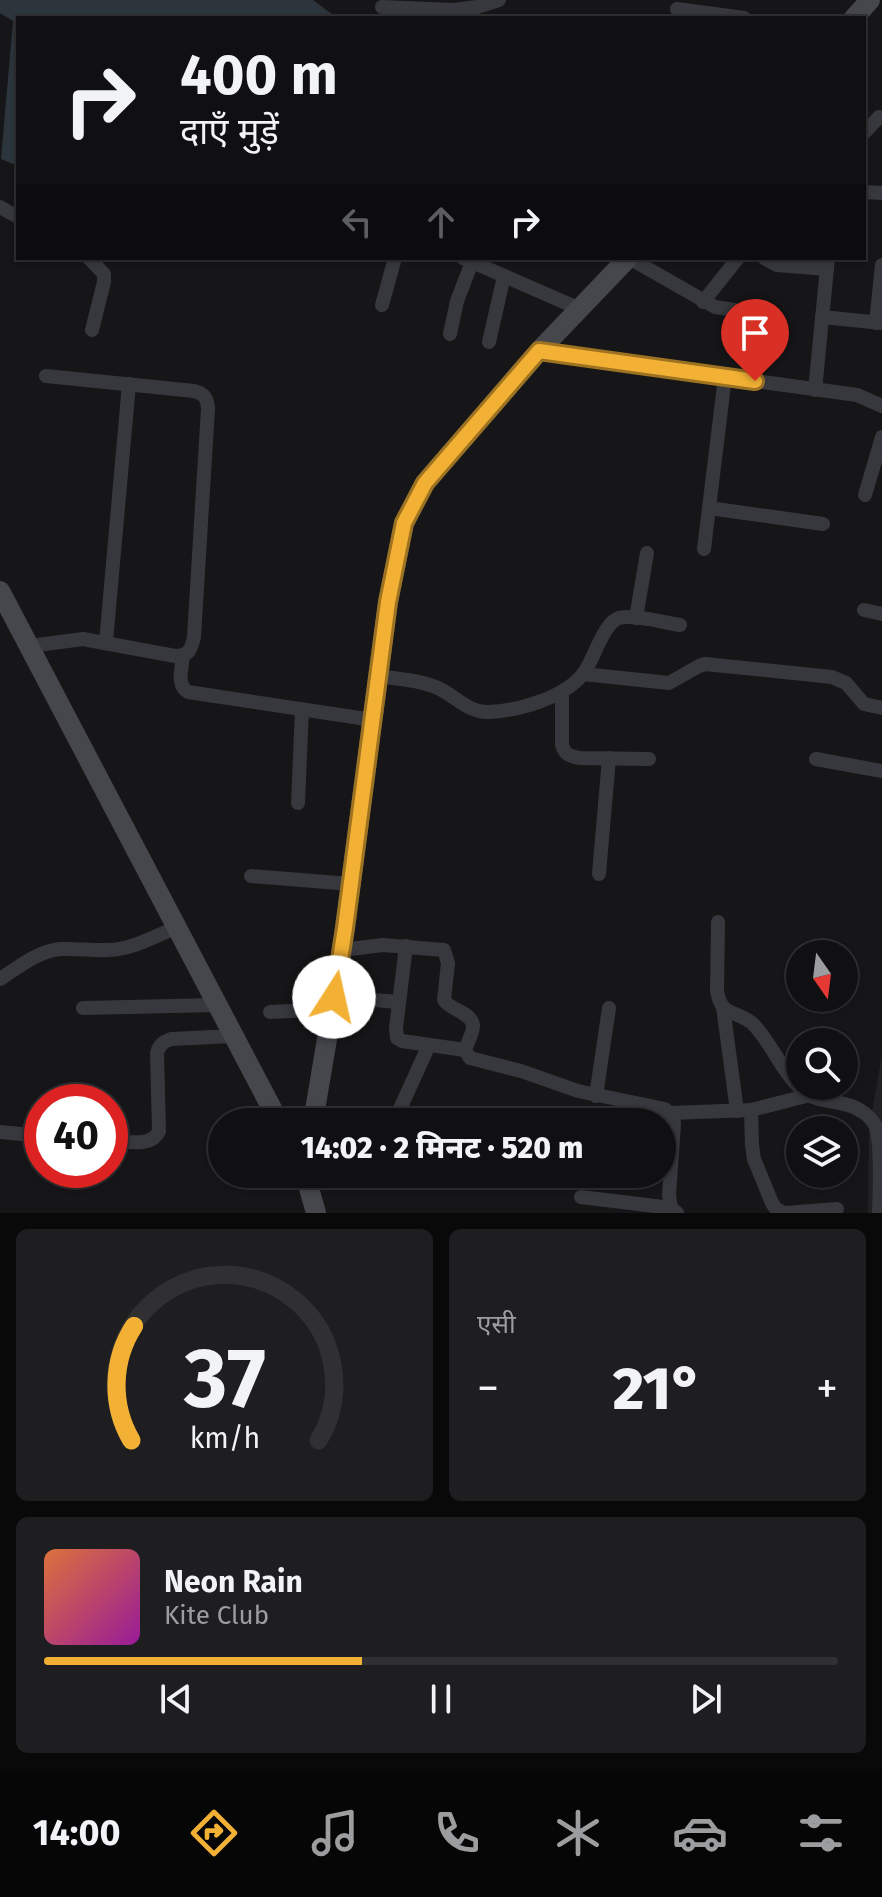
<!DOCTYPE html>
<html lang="hi">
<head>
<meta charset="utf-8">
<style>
  :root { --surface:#101012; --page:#1e1e20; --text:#f1f3f6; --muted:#9c9d9f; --line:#303032; --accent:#f2b134 }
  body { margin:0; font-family:"Fira Sans","Noto Sans Devanagari",sans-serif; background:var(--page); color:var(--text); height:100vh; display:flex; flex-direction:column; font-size:30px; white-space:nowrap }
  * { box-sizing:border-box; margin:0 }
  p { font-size:26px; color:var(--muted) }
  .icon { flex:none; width:44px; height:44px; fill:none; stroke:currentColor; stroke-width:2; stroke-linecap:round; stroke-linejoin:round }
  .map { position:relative; height:1213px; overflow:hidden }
  .sheet { display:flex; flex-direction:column; gap:16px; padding:16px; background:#09090a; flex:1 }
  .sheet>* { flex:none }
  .guide { position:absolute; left:16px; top:16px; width:850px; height:244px; border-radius:0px; box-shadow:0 2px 6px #0004,0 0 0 2px var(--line); background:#101012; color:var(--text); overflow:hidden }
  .needle { width:52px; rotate:166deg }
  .tools { position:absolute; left:786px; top:940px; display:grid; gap:16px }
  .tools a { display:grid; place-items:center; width:72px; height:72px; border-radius:50%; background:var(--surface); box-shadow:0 2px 6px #0004,0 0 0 2px var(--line); font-size:40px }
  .speed { position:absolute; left:24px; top:1084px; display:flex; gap:16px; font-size:40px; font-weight:700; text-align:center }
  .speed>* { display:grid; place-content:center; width:104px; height:104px; border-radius:50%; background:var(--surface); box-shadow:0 2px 6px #0004,0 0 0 2px var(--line); line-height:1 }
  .speed .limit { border:12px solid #d22; background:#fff; color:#111 }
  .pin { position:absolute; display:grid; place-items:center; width:68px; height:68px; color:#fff; margin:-82px -34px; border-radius:50% 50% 50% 0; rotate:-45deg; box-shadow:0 0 8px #0007 }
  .pin .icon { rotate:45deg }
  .me { position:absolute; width:88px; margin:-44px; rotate:10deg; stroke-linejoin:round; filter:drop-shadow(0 0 6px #0008) }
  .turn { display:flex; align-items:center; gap:28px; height:168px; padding:0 32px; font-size:36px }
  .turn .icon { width:104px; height:104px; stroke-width:2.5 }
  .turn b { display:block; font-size:56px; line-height:68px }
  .lanes { display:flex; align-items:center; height:76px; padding:0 32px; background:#0003; justify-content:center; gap:40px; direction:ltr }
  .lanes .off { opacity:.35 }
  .big { font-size:60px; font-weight:800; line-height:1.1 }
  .sheet .card { flex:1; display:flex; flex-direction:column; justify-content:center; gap:12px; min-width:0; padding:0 28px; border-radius:12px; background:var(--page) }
  .sheet .dial { align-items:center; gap:0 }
  .dial svg { height:208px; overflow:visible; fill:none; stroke:var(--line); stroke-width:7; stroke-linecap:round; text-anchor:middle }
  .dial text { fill:var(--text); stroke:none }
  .song { display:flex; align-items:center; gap:24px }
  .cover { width:96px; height:96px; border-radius:12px; background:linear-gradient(135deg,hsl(20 70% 55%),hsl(300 70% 35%)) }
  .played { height:8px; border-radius:4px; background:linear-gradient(90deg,var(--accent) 40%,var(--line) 40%) }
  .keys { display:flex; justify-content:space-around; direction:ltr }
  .heat { display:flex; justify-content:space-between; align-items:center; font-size:44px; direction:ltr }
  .sheet .tiles { flex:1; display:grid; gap:16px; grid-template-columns:1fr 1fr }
  .card:last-child { grid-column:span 2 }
  .trip { position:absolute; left:208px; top:1108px; width:468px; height:80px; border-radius:40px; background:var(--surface); box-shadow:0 2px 6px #0004,0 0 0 2px var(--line); font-weight:800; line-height:80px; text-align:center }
  .tabs { display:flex; height:128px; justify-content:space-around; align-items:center; background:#060607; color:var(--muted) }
  .tabs .icon { width:56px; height:56px }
  .tabs .active { color:var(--accent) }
  .tabs b { font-size:36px; color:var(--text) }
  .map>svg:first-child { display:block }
  .built { fill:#222225 }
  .water { fill:#2c353c }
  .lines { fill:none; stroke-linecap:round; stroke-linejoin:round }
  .street { stroke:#37383d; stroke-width:14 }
  .secondary { stroke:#45474d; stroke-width:20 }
  .route-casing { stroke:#9d7322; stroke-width:20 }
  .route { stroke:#f2b134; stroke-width:14 }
</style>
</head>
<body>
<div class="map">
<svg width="882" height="1213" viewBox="0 0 882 1213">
  <rect width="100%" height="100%" fill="#161618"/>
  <path class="built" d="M 882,1054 L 882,1213 L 868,1213 L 869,1130 Z"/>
  <path class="water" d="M 0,0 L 313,0 L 337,18 L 18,18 L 18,166 L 1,159 L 13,21 L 0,13 Z"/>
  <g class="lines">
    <g class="street">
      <path d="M 382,7 L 453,10 L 477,7 L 499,0"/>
      <path d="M 677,9 L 744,18"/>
      <path d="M 864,133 L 879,117 L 882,118"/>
      <path d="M 864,192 L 882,193"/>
      <path d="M 0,207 L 18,217"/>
      <path d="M 89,258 L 104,274 L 104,282 L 92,330"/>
      <path d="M 463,258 L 580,309"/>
      <path d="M 629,258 L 715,307 L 767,315"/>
      <path d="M 764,258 L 777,265 L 827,269"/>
      <path d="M 703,302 L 738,258"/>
      <path d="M 382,305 L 395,258"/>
      <path d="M 822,317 L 882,323"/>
      <path d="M 876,323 L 882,265"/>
      <path d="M 450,334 L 457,301 L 472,262"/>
      <path d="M 489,342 L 504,276"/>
      <path d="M 539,351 L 857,395 L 882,406"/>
      <path d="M 815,390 L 828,258"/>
      <path d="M 865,495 L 882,437"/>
      <path d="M 709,508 L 823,524"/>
      <path d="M 704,549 L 725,377"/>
      <path d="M 864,610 L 882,614"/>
      <path d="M 636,618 L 647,553"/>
      <path d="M 106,642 L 129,384"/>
      <path d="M 30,646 L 83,639 L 175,656 C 189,656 191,650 194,637 L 208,408 C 207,397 204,394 194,391 L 46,376"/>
      <path d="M 183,656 C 182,668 176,685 188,692 L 373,720"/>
      <path d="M 583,674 L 669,683 L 699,666 L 705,664 L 832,677 L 846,683 L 864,704 L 882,708"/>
      <path d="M 378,676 C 396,679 415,679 433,686 C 452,692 467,713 488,712 C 518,711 564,698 583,674 C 594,660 603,623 619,618 C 635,614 664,623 680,625"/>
      <path d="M 562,692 L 562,745 C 565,755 570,756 579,758 L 649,759"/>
      <path d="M 816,759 L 882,771"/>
      <path d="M 298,803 L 302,709"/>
      <path d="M 599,874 L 609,758"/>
      <path d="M 251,876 L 351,884"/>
      <path d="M 718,922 L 717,990 C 720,1018 739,1010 754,1025 C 772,1044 782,1072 802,1090 C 815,1102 832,1100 848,1105 C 859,1108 871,1116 876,1127 C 882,1149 880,1189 879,1213"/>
      <path d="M 406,946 L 396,1028 L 397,1038 L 402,1041 L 465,1050"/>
      <path d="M 342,950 L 383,945 L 444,950 L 448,963 L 444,1000 C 450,1010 471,1012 473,1025 C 474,1032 467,1043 465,1050 L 470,1058 L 521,1071 L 578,1091 L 665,1109 L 673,1117 L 674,1124 L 669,1195 L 671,1208 L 677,1213"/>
      <path d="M 0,979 C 19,967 37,951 61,949 C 82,948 104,953 124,948 C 142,944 160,934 177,927"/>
      <path d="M 334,997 L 399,1002"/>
      <path d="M 723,1007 L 737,1111"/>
      <path d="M 83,1008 L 217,1005"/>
      <path d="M 270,1012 L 332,1009"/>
      <path d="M 596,1096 L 609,1008"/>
      <path d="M 751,1110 L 752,1145 L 754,1159 L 772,1203 L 776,1209 L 784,1213"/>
      <path d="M 670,1113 L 751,1110 L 810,1095"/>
      <path d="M 394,1122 L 429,1045"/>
      <path d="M 0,1132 L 42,1136"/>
      <path d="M 110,1141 C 125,1141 152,1148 159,1131 L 157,1053 C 159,1045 163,1042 171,1039 L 234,1036"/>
      <path d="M 581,1197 L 671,1208"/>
      <path d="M 785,1213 L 837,1209"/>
    </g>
    <g class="secondary">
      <path d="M 854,18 L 870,0"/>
      <path d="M 0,591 L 279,1122"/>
      <path d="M 313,1122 L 342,950 L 388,602 L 404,523 L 425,483 L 539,351 L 628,258"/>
      <path d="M 305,1174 L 316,1213"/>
    </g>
  </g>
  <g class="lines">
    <g class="route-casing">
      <path id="route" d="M 334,997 L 345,928 L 388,602 L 404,523 L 425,483 L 539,351 L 755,381"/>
    </g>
    <use href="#route" class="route"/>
  </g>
</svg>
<div class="tools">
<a><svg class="needle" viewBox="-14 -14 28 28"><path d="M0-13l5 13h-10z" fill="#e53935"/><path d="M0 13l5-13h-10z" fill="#9c9d9f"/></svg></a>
<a><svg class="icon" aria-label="search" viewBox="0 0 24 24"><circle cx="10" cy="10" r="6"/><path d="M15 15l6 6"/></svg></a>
<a><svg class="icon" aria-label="layers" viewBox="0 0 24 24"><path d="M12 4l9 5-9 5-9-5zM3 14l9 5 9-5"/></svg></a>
</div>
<div class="speed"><div class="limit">40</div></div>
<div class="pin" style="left:755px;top:381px;background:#d93025"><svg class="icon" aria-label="arrive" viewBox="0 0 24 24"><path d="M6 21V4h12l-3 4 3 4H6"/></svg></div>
<svg class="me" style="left:334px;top:997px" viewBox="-20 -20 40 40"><circle r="19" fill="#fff"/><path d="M0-13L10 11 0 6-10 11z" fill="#f2b134"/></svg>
<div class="trip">14:02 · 2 मिनट · 520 m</div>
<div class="guide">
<div class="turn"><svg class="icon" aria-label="right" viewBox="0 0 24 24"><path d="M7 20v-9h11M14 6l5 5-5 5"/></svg><div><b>400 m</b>दाएँ मुड़ें</div></div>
<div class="lanes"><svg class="icon off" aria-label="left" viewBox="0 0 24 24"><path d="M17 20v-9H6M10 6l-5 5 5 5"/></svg><svg class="icon off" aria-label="ahead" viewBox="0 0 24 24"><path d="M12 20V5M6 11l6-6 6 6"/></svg><svg class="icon" aria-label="right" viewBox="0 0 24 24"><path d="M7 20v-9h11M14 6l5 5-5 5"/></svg></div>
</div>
</div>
<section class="sheet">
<div class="tiles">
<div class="card dial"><svg viewBox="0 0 100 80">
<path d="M14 69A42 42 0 1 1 86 69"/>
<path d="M14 69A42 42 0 0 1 15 25" stroke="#f2b134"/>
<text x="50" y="56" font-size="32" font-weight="700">37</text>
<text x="50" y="72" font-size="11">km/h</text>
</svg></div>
<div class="card"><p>एसी</p>
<div class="heat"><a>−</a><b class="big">21°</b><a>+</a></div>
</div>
<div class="card">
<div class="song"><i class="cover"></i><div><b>Neon Rain</b><p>Kite Club</p></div></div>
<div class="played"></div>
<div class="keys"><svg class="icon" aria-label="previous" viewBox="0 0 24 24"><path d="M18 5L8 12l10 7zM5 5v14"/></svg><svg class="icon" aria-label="pause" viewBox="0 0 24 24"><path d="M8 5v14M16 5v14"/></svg><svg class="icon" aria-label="next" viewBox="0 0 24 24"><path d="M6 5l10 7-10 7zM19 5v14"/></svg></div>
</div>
</div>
</section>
<nav class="tabs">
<b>14:00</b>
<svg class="icon active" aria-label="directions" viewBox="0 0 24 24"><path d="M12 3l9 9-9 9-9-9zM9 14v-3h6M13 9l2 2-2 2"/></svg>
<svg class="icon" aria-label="music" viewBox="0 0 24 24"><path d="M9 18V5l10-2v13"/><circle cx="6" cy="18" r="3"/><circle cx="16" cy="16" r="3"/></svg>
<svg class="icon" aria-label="phone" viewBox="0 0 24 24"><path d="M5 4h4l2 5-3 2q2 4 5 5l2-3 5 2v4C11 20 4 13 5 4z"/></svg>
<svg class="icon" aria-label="climate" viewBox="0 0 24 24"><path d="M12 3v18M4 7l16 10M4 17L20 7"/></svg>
<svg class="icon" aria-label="car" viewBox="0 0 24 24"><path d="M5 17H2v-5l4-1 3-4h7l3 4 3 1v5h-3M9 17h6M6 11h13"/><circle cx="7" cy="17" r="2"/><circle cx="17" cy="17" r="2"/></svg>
<svg class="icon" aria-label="filters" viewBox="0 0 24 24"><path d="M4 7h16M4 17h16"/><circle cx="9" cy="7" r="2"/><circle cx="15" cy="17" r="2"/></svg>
</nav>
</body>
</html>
